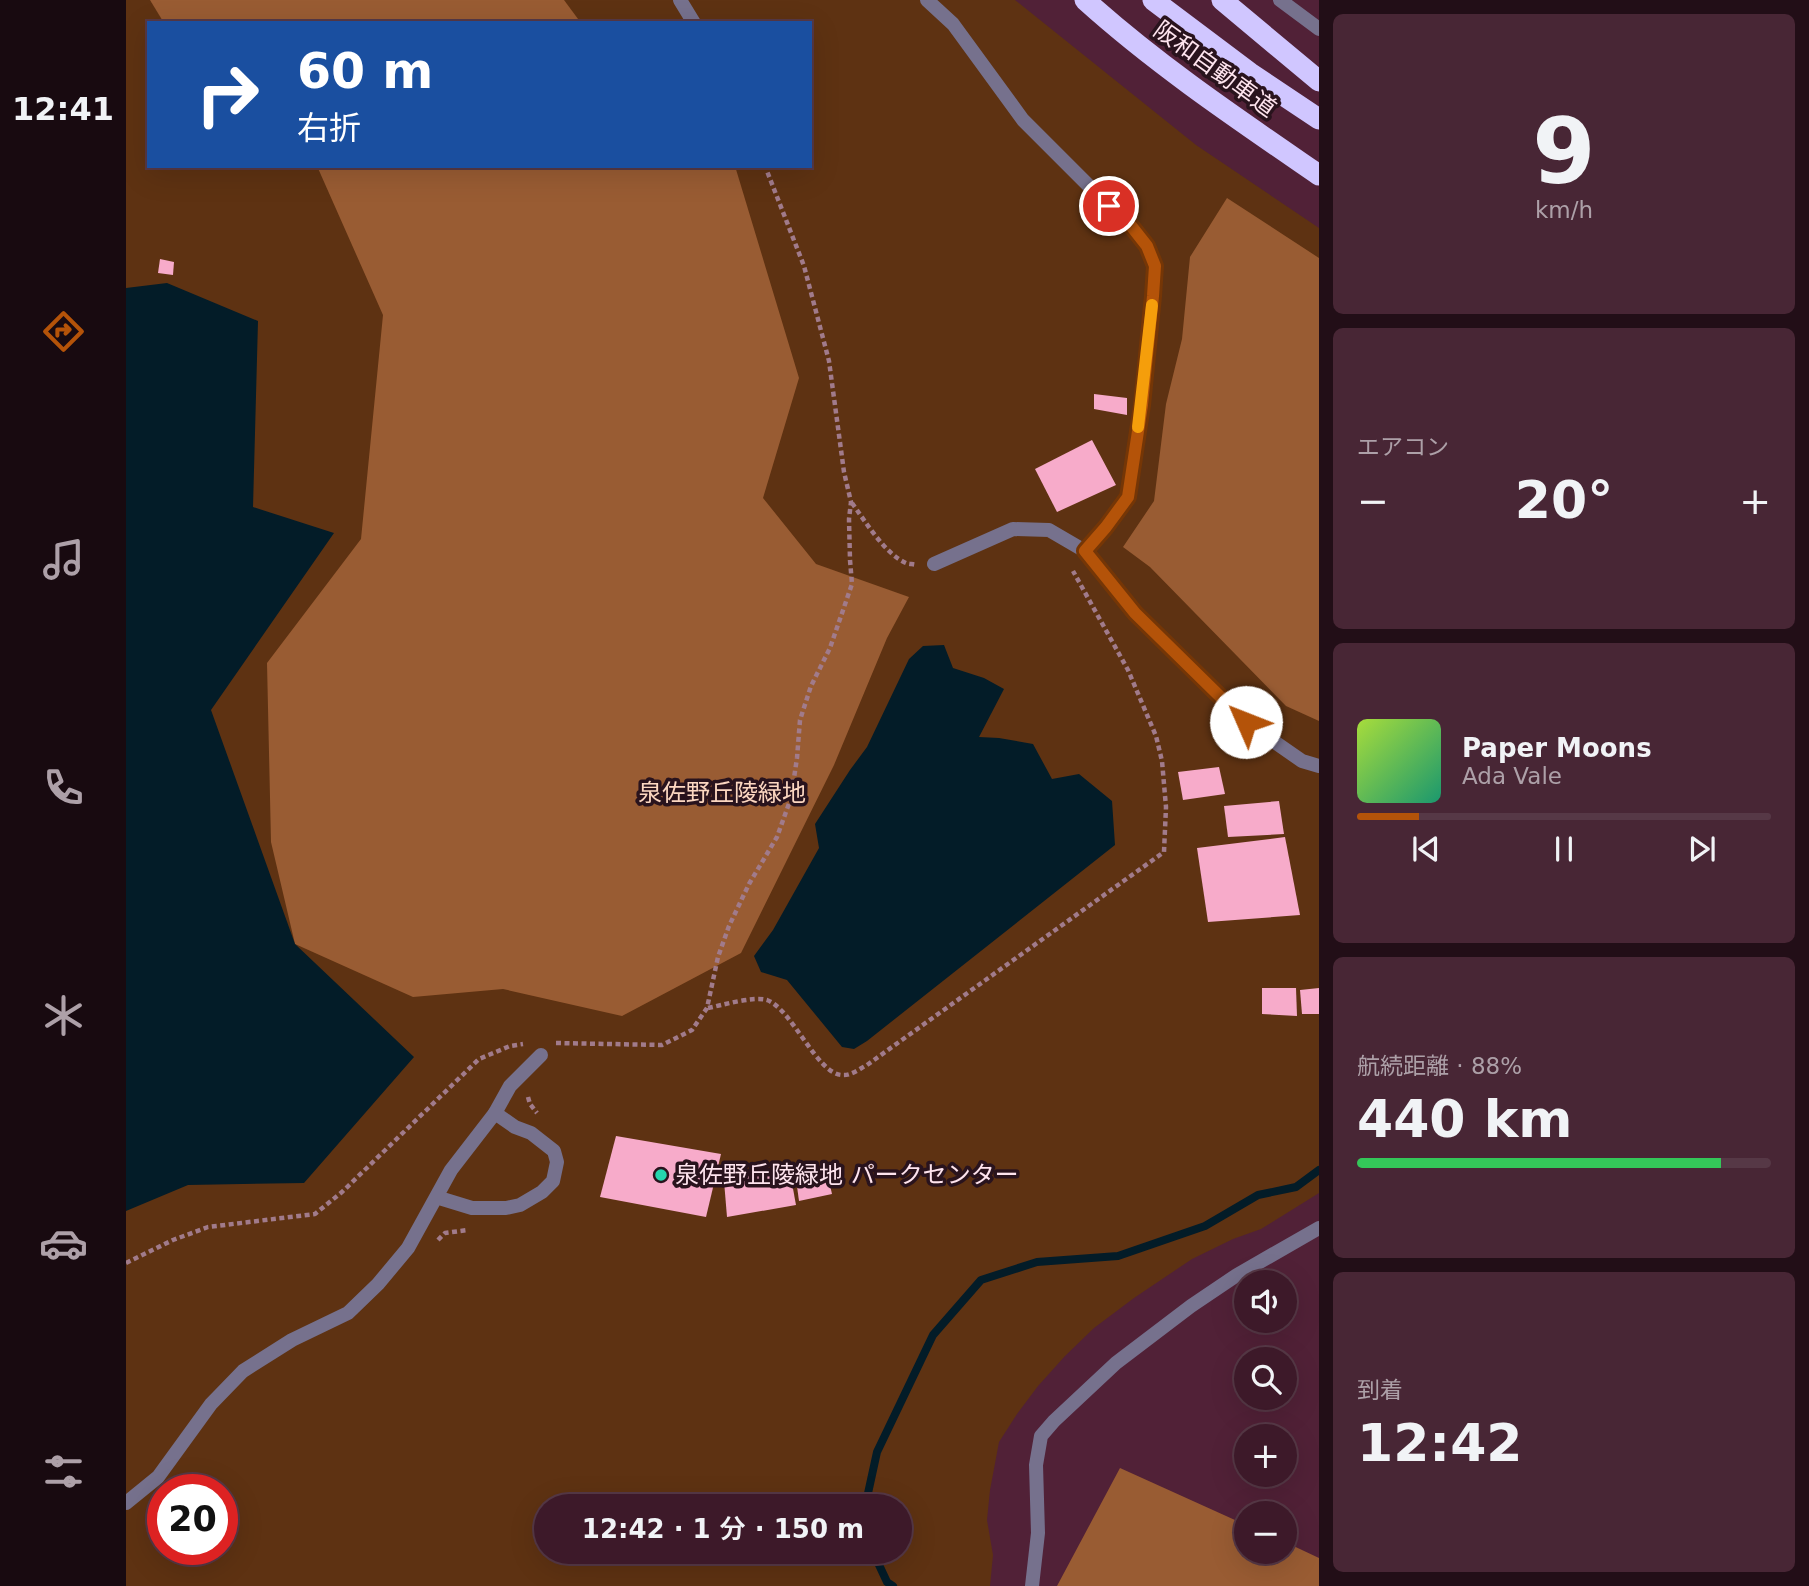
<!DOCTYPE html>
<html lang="ja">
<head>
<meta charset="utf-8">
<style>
  :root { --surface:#3d1929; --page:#482635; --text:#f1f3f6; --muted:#ada0a8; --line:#563846; --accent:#b45309 }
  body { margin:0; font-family:"DejaVu Sans","Noto Sans JP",sans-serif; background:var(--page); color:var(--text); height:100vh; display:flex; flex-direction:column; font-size:26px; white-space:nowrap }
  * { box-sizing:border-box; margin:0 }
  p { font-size:23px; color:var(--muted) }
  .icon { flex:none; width:38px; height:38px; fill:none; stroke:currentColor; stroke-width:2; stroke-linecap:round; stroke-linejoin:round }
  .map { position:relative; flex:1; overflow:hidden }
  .drawer { display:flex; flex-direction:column; gap:14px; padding:14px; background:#220e17; width:490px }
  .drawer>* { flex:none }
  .guide { position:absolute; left:21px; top:21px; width:665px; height:147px; border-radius:0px; box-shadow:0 7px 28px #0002,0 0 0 2px var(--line); background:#1a4fa0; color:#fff; overflow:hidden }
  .fabs { position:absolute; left:1108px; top:1270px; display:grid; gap:14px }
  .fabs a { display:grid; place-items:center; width:63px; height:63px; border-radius:50%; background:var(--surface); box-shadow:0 7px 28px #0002,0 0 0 2px var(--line); font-size:35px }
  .speed { position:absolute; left:21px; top:1474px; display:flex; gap:14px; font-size:35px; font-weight:700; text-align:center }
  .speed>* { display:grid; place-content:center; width:91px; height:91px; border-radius:50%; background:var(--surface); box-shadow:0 7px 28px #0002,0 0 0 2px var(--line); line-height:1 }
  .speed .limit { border:10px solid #d22; background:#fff; color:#111 }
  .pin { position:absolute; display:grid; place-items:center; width:60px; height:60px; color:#fff; margin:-30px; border:4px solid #fff; border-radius:50%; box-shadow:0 2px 7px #0007 }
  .me { position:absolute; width:77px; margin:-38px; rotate:314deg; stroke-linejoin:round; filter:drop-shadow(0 0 5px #0008) }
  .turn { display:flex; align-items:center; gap:24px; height:147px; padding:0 35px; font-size:32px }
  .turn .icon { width:91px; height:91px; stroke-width:2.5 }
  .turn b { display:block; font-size:49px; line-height:60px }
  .big { font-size:52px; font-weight:600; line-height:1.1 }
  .drawer .card { flex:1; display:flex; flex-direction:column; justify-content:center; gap:10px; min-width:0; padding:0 24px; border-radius:10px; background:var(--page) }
  .drawer .dial { align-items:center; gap:0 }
  .dial b { font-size:91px; line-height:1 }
  .song { display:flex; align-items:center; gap:21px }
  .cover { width:84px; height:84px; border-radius:10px; background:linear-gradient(135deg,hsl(80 70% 55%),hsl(160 70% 35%)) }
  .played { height:7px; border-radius:4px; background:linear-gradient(90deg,var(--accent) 15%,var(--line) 15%) }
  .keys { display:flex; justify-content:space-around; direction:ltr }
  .heat { display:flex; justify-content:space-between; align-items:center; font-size:38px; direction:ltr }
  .charge { height:10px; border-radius:5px; background:linear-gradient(90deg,#34c759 88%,var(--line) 0) }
  .trip { position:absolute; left:408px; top:1494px; width:378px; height:70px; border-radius:35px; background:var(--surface); box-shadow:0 7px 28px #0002,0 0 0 2px var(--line); font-weight:600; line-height:70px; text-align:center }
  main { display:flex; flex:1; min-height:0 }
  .tab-bar { display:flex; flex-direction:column; width:126px; justify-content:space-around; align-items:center; background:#180a10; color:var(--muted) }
  .tab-bar .icon { width:49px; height:49px }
  .tab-bar .active { color:var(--accent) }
  .tab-bar b { font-size:32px; color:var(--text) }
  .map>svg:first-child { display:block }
  .green { fill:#5e3212; fill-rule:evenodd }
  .forest { fill:#995c33 }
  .water { fill:#031c28 }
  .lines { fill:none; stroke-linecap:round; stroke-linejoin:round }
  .stream { stroke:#031c28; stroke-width:8 }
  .building { fill:#f7abca }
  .path { stroke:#a17b8b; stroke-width:4.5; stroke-dasharray:5 3.5; stroke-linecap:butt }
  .lane { stroke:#76718d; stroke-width:14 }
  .street { stroke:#76718d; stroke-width:14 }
  .highway { stroke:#d0c6ff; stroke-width:21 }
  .route-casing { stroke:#753606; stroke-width:18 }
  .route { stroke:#b45309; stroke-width:12 }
  .slow { stroke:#f59e0b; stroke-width:12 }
  .poi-dot { fill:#25d5ae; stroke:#29131d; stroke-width:2.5 }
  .labels { text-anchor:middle; stroke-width:7; stroke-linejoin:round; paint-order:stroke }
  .street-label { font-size:24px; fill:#fee4ee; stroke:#29131d }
  .park-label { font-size:24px; fill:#fcd7c1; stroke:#29131d }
  .poi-label { font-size:24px; fill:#fee4ee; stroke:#29131d; text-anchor:start }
</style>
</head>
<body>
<main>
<nav class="tab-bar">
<b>12:41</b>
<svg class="icon active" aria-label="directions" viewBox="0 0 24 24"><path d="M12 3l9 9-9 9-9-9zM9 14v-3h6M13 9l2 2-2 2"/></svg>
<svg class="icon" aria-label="music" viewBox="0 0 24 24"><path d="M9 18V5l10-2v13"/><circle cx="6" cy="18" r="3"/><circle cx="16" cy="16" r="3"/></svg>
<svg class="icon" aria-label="phone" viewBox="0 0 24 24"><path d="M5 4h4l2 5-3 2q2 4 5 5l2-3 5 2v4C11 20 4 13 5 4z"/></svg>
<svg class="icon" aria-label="climate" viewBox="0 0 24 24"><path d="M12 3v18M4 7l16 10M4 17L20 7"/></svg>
<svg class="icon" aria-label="car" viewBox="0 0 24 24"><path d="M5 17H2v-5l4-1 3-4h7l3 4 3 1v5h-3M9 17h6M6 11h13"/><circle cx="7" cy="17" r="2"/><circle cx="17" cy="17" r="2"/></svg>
<svg class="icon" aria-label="filters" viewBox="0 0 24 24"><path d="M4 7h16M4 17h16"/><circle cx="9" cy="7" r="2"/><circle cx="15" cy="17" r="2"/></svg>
</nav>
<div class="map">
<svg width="1193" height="1586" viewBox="0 0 1193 1586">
  <rect width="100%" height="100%" fill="#512137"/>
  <path class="green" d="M 0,0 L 889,0 L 1070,145 L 1193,228 L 1193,1193 L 1135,1229 L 1107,1239 L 1066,1259 L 1008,1298 L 968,1328 L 939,1356 L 912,1386 L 891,1414 L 873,1442 L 864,1490 L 861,1520 L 867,1555 L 864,1586 L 0,1586 ZM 23,23 L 684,23 L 684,166 L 23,166 ZM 37,1489 L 96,1489 L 96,1549 L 37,1549 ZM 420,1507 L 774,1507 L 774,1552 L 420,1552 Z"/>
  <g class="forest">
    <path d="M 24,0 L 438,0 L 455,23 L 38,23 Z"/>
    <path d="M 191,166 L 609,166 L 673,378 L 637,498 L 690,564 L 783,597 L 761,638 L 708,765 L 615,953 L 496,1016 L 377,989 L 287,997 L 169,944 L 145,842 L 141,663 L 235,539 L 257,315 Z"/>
    <path d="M 1101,198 L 1193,258 L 1193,721 L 1160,706 L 1024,567 L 997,547 L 1028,501 L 1040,404 L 1056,339 L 1064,257 Z"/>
    <path d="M 994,1468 L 1120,1525 L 1120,1552 L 1158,1552 L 1159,1542 L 1193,1558 L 1193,1586 L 931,1586 Z"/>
  </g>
  <g class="water">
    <path d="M 41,283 L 132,321 L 127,507 L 208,533 L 85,710 L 169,944 L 288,1057 L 178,1183 L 62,1185 L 0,1211 L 0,288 Z"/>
    <path d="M 818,645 L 827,668 L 858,678 L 878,689 L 853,737 L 873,738 L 907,744 L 926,779 L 953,774 L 986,801 L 989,845 L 741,1041 L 728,1049 L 716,1047 L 661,980 L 635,972 L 628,956 L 647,930 L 693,848 L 689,824 L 724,770 L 741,747 L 783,659 L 797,646 Z"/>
  </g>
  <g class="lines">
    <g class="stream">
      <path d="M 739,1507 L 751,1452 L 807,1335 L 855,1280 L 911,1262 L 992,1256 L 1079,1226 L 1132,1195 L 1170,1187 L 1193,1170"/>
      <path d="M 747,1552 L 761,1582 L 767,1586"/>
    </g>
  </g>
  <g class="building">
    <path d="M 34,259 L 48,262 L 47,275 L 32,273 Z"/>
    <path d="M 968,394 L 1001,398 L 1001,415 L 968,409 Z"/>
    <path d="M 966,440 L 990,485 L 931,512 L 909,469 Z"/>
    <path d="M 1093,767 L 1099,794 L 1057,800 L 1052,772 Z"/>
    <path d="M 1153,801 L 1158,834 L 1102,837 L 1098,806 Z"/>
    <path d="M 1159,837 L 1174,915 L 1082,922 L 1071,848 Z"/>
    <path d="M 1136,988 L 1170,988 L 1171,1016 L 1136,1014 Z"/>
    <path d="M 1193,988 L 1193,1014 L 1176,1014 L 1174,990 Z"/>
    <path d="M 490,1136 L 595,1154 L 580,1217 L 474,1197 Z"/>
    <path d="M 663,1167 L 670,1205 L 601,1217 L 598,1181 Z"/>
    <path d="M 700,1168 L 706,1194 L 673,1201 L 670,1179 Z"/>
  </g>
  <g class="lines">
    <g class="path">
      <path d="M 726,503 C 739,521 759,554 780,563 C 783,564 787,564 791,565"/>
      <path d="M 582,1008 C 597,1005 627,996 641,1000 C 666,1009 691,1074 716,1075 C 725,1076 733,1069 741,1065 L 1038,852 L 1040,807 L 1036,761 L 1030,736 L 1002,670 L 947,571"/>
      <path d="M 430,1043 L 536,1045 L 566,1030 L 581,1008 L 592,957 L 603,926 L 623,884 L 651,837 L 665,798 L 671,758 L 674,720 L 685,686 L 704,648 L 726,584 L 724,560 L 723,519 L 725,502 L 718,472 L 703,361 L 678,266 L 639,166"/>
      <path d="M 402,1097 L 404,1104 L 411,1113"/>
      <path d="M 312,1240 L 319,1233 L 342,1230"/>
      <path d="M 0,1263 L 47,1240 L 82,1227 L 189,1214 L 216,1192 L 353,1059 L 384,1046 L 397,1044"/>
    </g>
    <g class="lane">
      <path d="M 554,0 L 568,23"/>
      <path d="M 801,0 L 827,24 L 897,120 L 983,206 L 1006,227 L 1021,246 L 1029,266 L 1016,405 L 1002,497 L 980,527 L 959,551 L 1009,613 L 1120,722 L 1176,761 L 1193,766"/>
      <path d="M 808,564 L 887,529 L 923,530 L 959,551"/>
      <path d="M 369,1113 L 384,1086 L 415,1055"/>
      <path d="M 0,1503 L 32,1477 L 85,1404 L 117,1371 L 166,1340 L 222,1313 L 252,1284 L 282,1248 L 325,1170 L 369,1113 L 389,1127 L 405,1133 L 428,1151 L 431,1162 L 427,1181 L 416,1192 L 394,1205 L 380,1208 L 346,1208 L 310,1197"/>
    </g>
    <g class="street">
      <path d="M 1154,0 L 1193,29"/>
      <path d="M 906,1586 L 912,1533 L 910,1465 L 915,1436 L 928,1421 L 990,1363 L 1065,1306 L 1111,1275 L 1193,1228"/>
    </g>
    <g class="highway">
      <path d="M 959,0 C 1031,65 1113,120 1193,175"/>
      <path d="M 1027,0 L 1124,73 L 1193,119"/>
      <path d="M 1096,0 L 1193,81"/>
    </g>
  </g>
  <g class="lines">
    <g class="route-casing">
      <path id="route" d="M 983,206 L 1006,227 L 1021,246 L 1029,266 L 1027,296 L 1016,405 L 1002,497 L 980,527 L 959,551 L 1009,613 L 1120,722"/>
    </g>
    <use href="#route" class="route"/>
    <path class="slow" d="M 1012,427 L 1026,305"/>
  </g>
  <circle class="poi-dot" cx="535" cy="1175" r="7"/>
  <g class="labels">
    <g class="street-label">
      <text transform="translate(1089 69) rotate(36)" y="8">阪和自動車道</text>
    </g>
    <g class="park-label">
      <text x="596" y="801">泉佐野丘陵緑地</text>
    </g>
    <g class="poi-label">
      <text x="549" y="1183">泉佐野丘陵緑地 パークセンター</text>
    </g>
  </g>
</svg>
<div class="fabs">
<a><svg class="icon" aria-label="sound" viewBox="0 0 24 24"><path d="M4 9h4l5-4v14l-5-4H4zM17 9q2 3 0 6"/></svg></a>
<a><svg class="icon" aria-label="search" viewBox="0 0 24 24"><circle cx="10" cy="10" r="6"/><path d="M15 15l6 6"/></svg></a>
<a>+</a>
<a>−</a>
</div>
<div class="speed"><div class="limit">20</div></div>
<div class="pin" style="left:983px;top:206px;background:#d93025"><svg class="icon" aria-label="arrive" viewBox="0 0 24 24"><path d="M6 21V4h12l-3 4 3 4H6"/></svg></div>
<svg class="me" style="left:1120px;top:722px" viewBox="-20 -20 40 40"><circle r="19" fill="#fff"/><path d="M0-13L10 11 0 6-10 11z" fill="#b45309"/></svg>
<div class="trip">12:42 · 1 分 · 150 m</div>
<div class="guide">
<div class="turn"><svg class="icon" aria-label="right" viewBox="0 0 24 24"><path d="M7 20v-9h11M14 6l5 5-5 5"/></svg><div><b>60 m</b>右折</div></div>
</div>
</div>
<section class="drawer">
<div class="card dial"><b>9</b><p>km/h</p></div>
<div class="card"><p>エアコン</p>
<div class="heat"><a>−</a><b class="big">20°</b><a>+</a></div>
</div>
<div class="card">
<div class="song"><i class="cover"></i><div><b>Paper Moons</b><p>Ada Vale</p></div></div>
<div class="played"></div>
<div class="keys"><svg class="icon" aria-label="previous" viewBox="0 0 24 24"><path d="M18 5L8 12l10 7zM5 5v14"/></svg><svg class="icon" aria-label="pause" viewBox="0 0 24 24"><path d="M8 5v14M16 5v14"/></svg><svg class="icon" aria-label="next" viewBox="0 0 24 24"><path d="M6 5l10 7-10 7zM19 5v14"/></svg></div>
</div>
<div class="card"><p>航続距離 · 88%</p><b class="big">440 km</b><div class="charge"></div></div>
<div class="card"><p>到着</p><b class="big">12:42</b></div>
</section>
</main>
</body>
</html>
